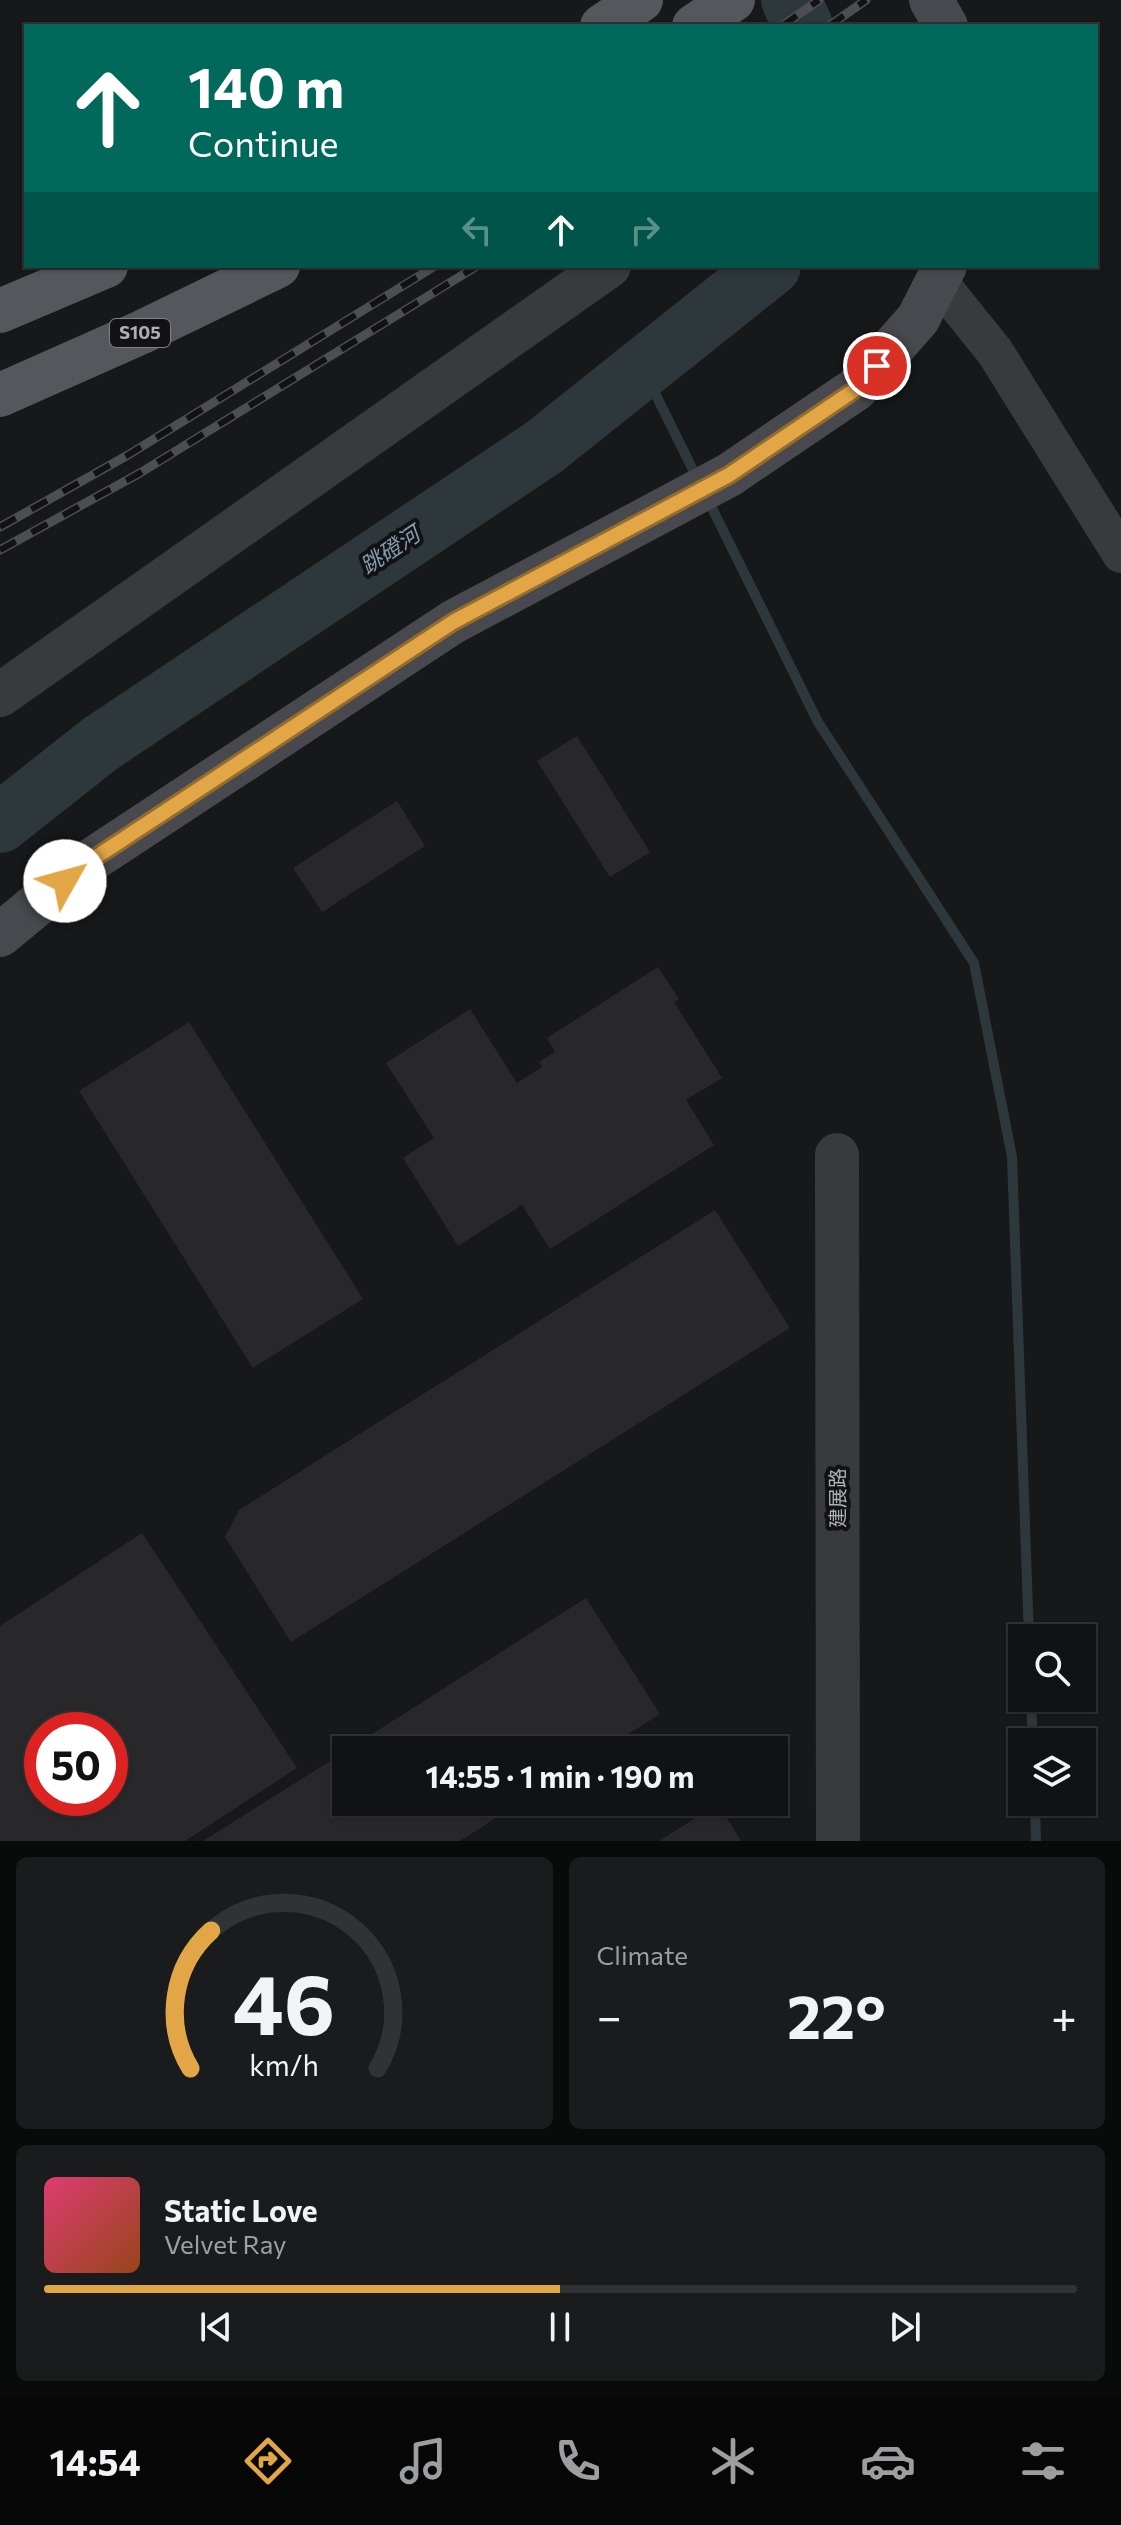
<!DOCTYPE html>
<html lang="en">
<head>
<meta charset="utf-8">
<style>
  :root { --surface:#111213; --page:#1a1b1c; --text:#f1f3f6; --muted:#9c9ea0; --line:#303233; --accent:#e3a646 }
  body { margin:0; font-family:Commissioner,"Noto Sans SC",sans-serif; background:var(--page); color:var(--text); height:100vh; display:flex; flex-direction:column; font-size:30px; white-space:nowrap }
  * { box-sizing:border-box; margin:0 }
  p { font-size:26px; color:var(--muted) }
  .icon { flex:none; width:44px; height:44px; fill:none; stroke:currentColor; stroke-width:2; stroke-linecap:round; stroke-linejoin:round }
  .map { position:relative; height:1841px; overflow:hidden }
  .details { display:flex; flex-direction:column; gap:16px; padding:16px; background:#090a0a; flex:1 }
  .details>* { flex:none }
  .top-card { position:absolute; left:24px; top:24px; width:1074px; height:244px; border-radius:0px; box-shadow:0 2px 6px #0004,0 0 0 2px var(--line); background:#00695c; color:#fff; overflow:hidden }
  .buttons { position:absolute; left:1008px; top:1624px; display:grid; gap:16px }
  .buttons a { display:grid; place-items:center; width:88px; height:88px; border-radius:0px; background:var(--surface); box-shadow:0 2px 6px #0004,0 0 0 2px var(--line); font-size:40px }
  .speed { position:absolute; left:24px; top:1712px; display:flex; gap:16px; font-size:40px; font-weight:700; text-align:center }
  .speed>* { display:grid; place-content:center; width:104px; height:104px; border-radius:50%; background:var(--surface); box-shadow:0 2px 6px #0004,0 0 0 2px var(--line); line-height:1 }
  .speed .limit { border:12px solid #d22; background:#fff; color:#111 }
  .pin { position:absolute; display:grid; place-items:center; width:68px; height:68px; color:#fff; margin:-34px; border:4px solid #fff; border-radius:50%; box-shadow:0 2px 8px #0007 }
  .me { position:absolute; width:88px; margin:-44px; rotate:52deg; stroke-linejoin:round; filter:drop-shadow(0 0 6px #0008) }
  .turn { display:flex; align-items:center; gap:28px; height:168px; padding:0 32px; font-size:36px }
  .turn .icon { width:104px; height:104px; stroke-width:2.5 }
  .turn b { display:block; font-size:56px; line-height:68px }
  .lanes { display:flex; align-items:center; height:76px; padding:0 32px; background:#0003; justify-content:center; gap:40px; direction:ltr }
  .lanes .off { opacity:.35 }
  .big { font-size:60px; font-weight:700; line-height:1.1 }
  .details .tile { flex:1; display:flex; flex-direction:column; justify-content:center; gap:12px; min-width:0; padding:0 28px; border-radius:12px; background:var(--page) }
  .details .dial { align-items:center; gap:0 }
  .dial svg { height:208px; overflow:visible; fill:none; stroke:var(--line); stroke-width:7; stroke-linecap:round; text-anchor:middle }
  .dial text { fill:var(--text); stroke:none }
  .song { display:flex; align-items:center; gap:24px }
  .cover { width:96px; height:96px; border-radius:12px; background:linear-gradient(135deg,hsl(340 70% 55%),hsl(20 70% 35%)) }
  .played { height:8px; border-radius:4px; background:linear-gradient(90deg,var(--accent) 50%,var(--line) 50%) }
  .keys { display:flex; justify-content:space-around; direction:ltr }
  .heat { display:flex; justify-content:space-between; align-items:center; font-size:44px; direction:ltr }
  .details .tiles { flex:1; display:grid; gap:16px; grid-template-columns:1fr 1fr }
  .tile:last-child { grid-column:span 2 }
  .trip { position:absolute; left:332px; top:1736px; width:456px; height:80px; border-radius:0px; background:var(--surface); box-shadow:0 2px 6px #0004,0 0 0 2px var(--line); font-weight:700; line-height:80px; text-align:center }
  .tab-bar { display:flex; height:128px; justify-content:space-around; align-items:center; background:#070708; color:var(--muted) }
  .tab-bar .icon { width:56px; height:56px }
  .tab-bar .current { color:var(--accent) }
  .tab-bar b { font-size:36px; color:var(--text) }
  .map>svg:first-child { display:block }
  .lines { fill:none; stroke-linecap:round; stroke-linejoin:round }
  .stream { stroke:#2e373c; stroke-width:10 }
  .river { stroke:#2e373c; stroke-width:60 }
  .building { fill:#28282a; fill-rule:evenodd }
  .minor { stroke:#393a3e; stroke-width:38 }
  .tertiary { stroke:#393a3e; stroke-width:44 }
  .secondary { stroke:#47494e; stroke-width:44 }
  .primary { stroke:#55575d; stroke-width:44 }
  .rail-casing { stroke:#4c4e53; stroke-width:9 }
  .rail { stroke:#121214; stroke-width:6; stroke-dasharray:18; stroke-linecap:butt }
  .route-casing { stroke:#946c2e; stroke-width:20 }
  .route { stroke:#e3a646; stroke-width:14 }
  .labels { text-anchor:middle; stroke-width:8; stroke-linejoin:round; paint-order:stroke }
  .shield { fill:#121214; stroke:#7d8087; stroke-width:2 }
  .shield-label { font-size:18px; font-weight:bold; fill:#abafb8 }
  .street-label { font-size:20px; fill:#abafb8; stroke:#121214 }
  .water-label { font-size:22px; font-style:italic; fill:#859eb0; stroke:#121214 }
</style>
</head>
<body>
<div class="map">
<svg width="1121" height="1841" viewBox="0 0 1121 1841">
  <rect width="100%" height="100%" fill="#171819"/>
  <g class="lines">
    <g class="stream">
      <path d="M 643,369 L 697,478"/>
      <path d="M 706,496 L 818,722 L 974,963 L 1012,1157 L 1029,1638"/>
      <path d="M 1031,1698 L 1033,1742"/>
      <path d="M 1035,1802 L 1036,1841"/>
    </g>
    <g class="river">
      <path d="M 791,0 L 803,26"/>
      <path d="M 0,823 L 100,744 L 544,447 L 771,266"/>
    </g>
  </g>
  <g class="building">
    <path d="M 577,736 L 650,852 L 610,877 L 537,761 Z"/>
    <path d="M 397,801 L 425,846 L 322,912 L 293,868 Z"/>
    <path d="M 658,967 L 679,999 L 674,1002 L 722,1078 L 686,1100 L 714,1145 L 550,1249 L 522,1205 L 458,1246 L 403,1158 L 434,1138 L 386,1063 L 470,1009 L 517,1083 L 542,1067 L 539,1062 L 555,1052 L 547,1038 Z"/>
    <path d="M 189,1022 L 363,1299 L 253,1368 L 79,1091 Z"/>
    <path d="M 715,1210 L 790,1328 L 291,1642 L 225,1537 L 239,1510 Z"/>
    <path d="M 142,1533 L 297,1768 L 185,1841 L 0,1841 L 0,1626 ZM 42,1730 L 110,1730 L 110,1798 L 42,1798 Z"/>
    <path d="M 586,1598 L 660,1714 L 603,1750 L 347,1750 Z"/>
    <path d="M 346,1751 L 346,1802 L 521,1802 L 460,1841 L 203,1841 Z"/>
    <path d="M 718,1804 L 741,1841 L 659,1841 Z"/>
  </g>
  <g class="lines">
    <path class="minor" d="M 938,281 L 995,352 L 1121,554"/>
    <g class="tertiary">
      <path d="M 0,695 L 609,266"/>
      <path d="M 837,1155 L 838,1841"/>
    </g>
    <g class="secondary">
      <path d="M 931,0 L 946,26"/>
      <path d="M 0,935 L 87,863 L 453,622 L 729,475 L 856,389 L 918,319 L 945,266"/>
    </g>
    <g class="primary">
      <path d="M 602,26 L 641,0"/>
      <path d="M 694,26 L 733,0"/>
      <path d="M 0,311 L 106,266"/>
      <path d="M 0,395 L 142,332 L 278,266"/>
    </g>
    <g class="rail-casing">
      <g id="rail">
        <path d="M 782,26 L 819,0"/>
        <path d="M 829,26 L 866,0"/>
        <path d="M 0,527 L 128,455 L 435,266"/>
        <path d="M 0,550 L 140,473 L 477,266"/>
      </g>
    </g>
    <use href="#rail" class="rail"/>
  </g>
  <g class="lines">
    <g class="route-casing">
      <path id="route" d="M 65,881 L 87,863 L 453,622 L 729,475 L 856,389 L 877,366"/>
    </g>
    <use href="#route" class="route"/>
  </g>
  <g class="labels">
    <rect class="shield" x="110" y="319" width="60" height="28" rx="6"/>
    <g class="shield-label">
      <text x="140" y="339">S105</text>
    </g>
    <g class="street-label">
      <text transform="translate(838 1498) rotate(-90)" y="7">建展路</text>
    </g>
    <g class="water-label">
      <text transform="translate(390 550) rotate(-34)" y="8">跳磴河</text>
    </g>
  </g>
</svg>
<div class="buttons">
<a><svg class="icon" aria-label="search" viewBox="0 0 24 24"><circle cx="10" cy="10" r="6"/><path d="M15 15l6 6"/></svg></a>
<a><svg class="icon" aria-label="layers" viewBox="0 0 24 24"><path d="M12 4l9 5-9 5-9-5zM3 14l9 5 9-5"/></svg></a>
</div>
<div class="speed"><div class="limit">50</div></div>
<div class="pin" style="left:877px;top:366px;background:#d93025"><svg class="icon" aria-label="arrive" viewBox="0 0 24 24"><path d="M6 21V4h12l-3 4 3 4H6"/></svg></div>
<svg class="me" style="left:65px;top:881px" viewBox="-20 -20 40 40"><circle r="19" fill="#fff"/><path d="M0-13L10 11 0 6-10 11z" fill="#e3a646"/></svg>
<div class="trip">14:55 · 1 min · 190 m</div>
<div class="top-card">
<div class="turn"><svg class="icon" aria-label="ahead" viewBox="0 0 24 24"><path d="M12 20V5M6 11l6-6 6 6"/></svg><div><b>140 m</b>Continue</div></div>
<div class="lanes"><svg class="icon off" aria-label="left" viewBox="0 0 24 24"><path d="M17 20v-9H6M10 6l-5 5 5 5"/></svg><svg class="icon" aria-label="ahead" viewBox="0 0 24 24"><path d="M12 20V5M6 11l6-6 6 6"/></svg><svg class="icon off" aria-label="right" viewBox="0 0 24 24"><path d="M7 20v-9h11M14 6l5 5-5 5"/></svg></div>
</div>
</div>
<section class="details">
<div class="tiles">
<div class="tile dial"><svg viewBox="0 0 100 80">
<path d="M14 69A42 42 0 1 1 86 69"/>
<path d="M14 69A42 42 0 0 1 22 16" stroke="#e3a646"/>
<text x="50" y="56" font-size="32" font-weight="700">46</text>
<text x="50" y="72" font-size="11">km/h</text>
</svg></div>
<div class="tile"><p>Climate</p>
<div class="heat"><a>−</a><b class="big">22°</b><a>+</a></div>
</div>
<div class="tile">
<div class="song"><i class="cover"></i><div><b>Static Love</b><p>Velvet Ray</p></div></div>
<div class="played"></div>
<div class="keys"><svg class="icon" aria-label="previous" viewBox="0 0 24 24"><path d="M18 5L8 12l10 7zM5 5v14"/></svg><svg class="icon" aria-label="pause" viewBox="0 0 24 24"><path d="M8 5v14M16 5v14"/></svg><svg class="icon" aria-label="next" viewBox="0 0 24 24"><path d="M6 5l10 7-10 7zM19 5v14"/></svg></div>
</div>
</div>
</section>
<nav class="tab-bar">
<b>14:54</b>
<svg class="icon current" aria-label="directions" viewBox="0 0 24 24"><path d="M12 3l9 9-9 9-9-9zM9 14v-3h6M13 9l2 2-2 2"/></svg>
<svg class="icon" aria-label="music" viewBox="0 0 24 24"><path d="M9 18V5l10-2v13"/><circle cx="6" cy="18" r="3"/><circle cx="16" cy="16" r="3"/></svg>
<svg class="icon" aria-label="phone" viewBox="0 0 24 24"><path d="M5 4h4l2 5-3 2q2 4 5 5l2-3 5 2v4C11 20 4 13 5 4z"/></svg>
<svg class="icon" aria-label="climate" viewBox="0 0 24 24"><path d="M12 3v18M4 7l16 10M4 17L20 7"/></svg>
<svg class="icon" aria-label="car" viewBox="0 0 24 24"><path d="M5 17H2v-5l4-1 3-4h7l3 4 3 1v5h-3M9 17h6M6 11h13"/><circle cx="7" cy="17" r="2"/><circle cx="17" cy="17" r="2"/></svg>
<svg class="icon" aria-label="filters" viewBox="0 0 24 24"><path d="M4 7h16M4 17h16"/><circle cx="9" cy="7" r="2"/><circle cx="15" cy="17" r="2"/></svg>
</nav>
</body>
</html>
